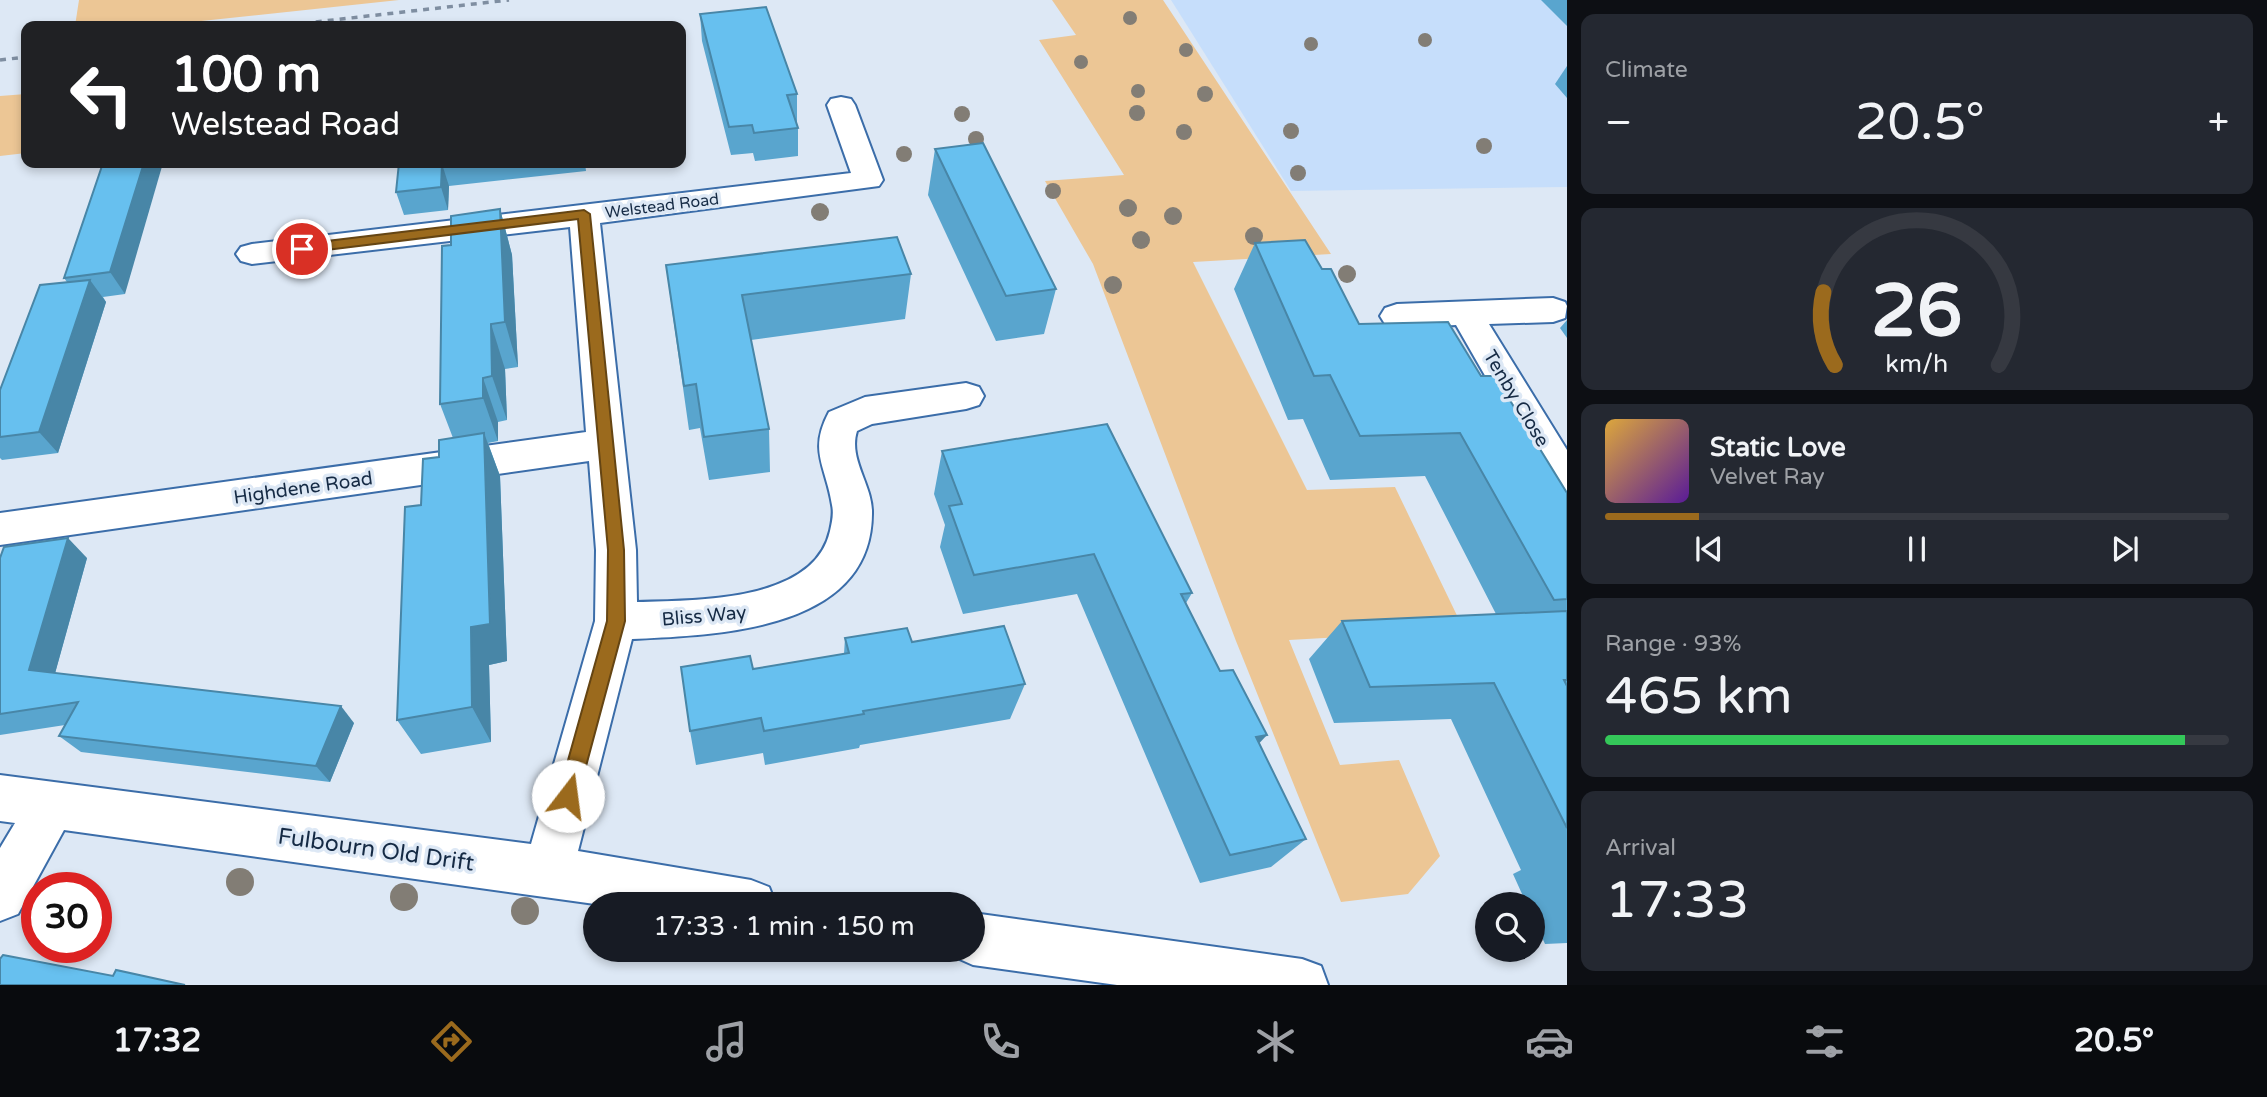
<!DOCTYPE html>
<html lang="en">
<head>
<meta charset="utf-8">
<style>
  :root { --surface:#171b24; --page:#242831; --text:#f1f3f6; --muted:#9ea1a6; --line:#363941; --accent:#9b6a1d }
  body { margin:0; font-family:"Varela Round",sans-serif; background:var(--page); color:var(--text); height:100vh; display:flex; flex-direction:column; font-size:26px; white-space:nowrap }
  * { box-sizing:border-box; margin:0 }
  p { font-size:23px; color:var(--muted) }
  .icon { flex:none; width:38px; height:38px; fill:none; stroke:currentColor; stroke-width:2; stroke-linecap:round; stroke-linejoin:round }
  .map { position:relative; flex:1; overflow:hidden }
  .side { display:flex; flex-direction:column; gap:14px; padding:14px; background:#0d0f14; width:700px }
  .side>* { flex:none }
  .banner { position:absolute; left:21px; top:21px; width:665px; height:147px; border-radius:14px; box-shadow:0 4px 10px #0003; background:#202124; color:#fff; overflow:hidden }
  .tools { position:absolute; left:1475px; top:892px; display:grid; gap:14px }
  .tools a { display:grid; place-items:center; width:70px; height:70px; border-radius:50%; background:var(--surface); box-shadow:0 4px 10px #0003; font-size:35px }
  .speed { position:absolute; left:21px; top:872px; display:flex; gap:14px; font-size:35px; font-weight:700; text-align:center }
  .speed>* { display:grid; place-content:center; width:91px; height:91px; border-radius:50%; background:var(--surface); box-shadow:0 4px 10px #0003; line-height:1 }
  .speed .limit { border:10px solid #d22; background:#fff; color:#111 }
  .pin { position:absolute; display:grid; place-items:center; width:60px; height:60px; color:#fff; margin:-30px; border:4px solid #fff; border-radius:50%; box-shadow:0 2px 7px #0007 }
  .me { position:absolute; width:77px; margin:-38px; rotate:15deg; stroke-linejoin:round; filter:drop-shadow(0 0 5px #0008) }
  .turn { display:flex; align-items:center; gap:24px; height:147px; padding:0 35px; font-size:32px }
  .turn .icon { width:91px; height:91px; stroke-width:2.5 }
  .turn b { display:block; font-size:49px; line-height:60px }
  .big { font-size:52px; font-weight:600; line-height:1.1 }
  .side .widget { flex:1; display:flex; flex-direction:column; justify-content:center; gap:10px; min-width:0; padding:0 24px; border-radius:14px; background:var(--page) }
  .side .dial { align-items:center; gap:0 }
  .dial svg { height:182px; overflow:visible; fill:none; stroke:var(--line); stroke-width:7; stroke-linecap:round; text-anchor:middle }
  .dial text { fill:var(--text); stroke:none }
  .song { display:flex; align-items:center; gap:21px }
  .cover { width:84px; height:84px; border-radius:10px; background:linear-gradient(135deg,hsl(40 70% 55%),hsl(270 70% 35%)) }
  .played { height:7px; border-radius:4px; background:linear-gradient(90deg,var(--accent) 15%,var(--line) 15%) }
  .keys { display:flex; justify-content:space-around; direction:ltr }
  .heat { display:flex; justify-content:space-between; align-items:center; font-size:38px; direction:ltr }
  .charge { height:10px; border-radius:5px; background:linear-gradient(90deg,#34c759 93%,var(--line) 0) }
  .trip { position:absolute; left:583px; top:892px; width:402px; height:70px; border-radius:35px; background:var(--surface); box-shadow:0 4px 10px #0003; font-weight:600; line-height:70px; text-align:center }
  .dock { display:flex; height:112px; justify-content:space-around; align-items:center; background:#090b0e; color:var(--muted) }
  .dock .icon { width:49px; height:49px }
  .dock .selected { color:var(--accent) }
  .dock b { font-size:32px; color:var(--text) }
  main { display:flex; flex:1; min-height:0 }
  .map>svg:first-child { display:block }
  .built { fill:#c6defb }
  .green { fill:#ecc695 }
  .lines { fill:none; stroke-linecap:round; stroke-linejoin:round }
  .minor-casing { stroke:#3b6da9; stroke-width:4 }
  .minor { fill:#fff; fill-rule:evenodd }
  .rail { stroke:#7f8ea1; stroke-width:3.5; stroke-dasharray:6 6; stroke-linecap:butt }
  .tree { fill:#827d75 }
  .wall { fill:#59a5ce }
  .shaded-wall { fill:#4886a7 }
  .building { fill:#67c0ef; stroke:#4886a7; stroke-width:2 }
  .route { fill:#9b6a1d; stroke:#654513; stroke-width:2 }
  .labels { text-anchor:middle; stroke-width:7; stroke-linejoin:round; paint-order:stroke }
  .far-street-label { font-size:16px; fill:#152a44; stroke:#dde8f5 }
  .street-label { font-size:19px; fill:#152a44; stroke:#dde8f5 }
  .near-street-label { font-size:23px; fill:#152a44; stroke:#dde8f5 }
</style>
</head>
<body>
<main>
<div class="map">
<svg width="1567" height="985" viewBox="0 0 1567 985">
  <rect width="100%" height="100%" fill="#dde8f5"/>
  <path class="built" d="M 1171,0 L 1567,0 L 1567,187 L 1291,191 Z"/>
  <g class="green">
    <path d="M 79,0 L 399,0 L 154,26 L 75,26 Z"/>
    <path d="M 1052,0 L 1163,0 L 1331,254 L 1193,262 L 1307,490 L 1395,487 L 1464,630 L 1289,640 L 1340,765 L 1399,760 L 1440,856 L 1408,894 L 1341,902 L 1236,641 L 1093,264 L 1045,181 L 1124,175 L 1039,40 L 1076,35 Z"/>
    <path d="M 26,94 L 26,153 L 0,156 L 0,96 Z"/>
  </g>
  <g class="lines">
    <g class="minor-casing">
      <g id="minor">
        <path d="M 841,97 L 851,99 L 855,105 L 883,180 L 879,186 L 600,223 L 636,550 L 637,602 C 694,600 814,603 830,531 C 832,522 834,514 832,505 C 826,466 808,451 829,412 L 865,397 L 966,383 L 979,387 L 984,396 L 979,405 L 966,409 L 872,424 L 857,431 C 848,460 873,485 872,514 C 871,631 717,635 632,639 L 578,851 L 751,880 L 769,887 L 776,905 L 602,905 L 64,830 L 18,914 L 0,921 L 0,848 L 15,823 L 0,821 L 0,775 L 531,844 L 595,621 L 596,550 L 589,461 L 0,545 L 0,513 L 586,432 L 570,227 L 252,264 L 241,261 L 236,254 L 241,247 L 252,244 L 851,173 L 827,105 L 831,99 Z"/>
        <path d="M 1553,298 L 1565,302 L 1567,306 L 1565,318 L 1553,322 L 1489,324 L 1567,450 L 1567,498 L 1553,494 L 1456,325 L 1397,328 L 1385,324 L 1380,316 L 1385,308 L 1397,304 Z"/>
        <path d="M 973,913 L 1302,959 L 1321,966 L 1328,985 L 1117,985 L 973,965 L 955,957 L 952,950 L 973,950 Z"/>
      </g>
    </g>
    <use href="#minor" class="minor"/>
    <g class="rail">
      <path d="M 280,26 L 509,0"/>
      <path d="M 0,60 L 26,57"/>
    </g>
  </g>
  <g class="tree">
    <circle cx="1130" cy="18" r="7"/>
    <circle cx="1425" cy="40" r="7"/>
    <circle cx="1311" cy="44" r="7"/>
    <circle cx="1186" cy="50" r="7"/>
    <circle cx="1081" cy="62" r="7"/>
    <circle cx="1138" cy="91" r="7"/>
    <circle cx="1205" cy="94" r="8"/>
    <circle cx="1137" cy="113" r="8"/>
    <circle cx="962" cy="114" r="8"/>
    <circle cx="1291" cy="131" r="8"/>
    <circle cx="1184" cy="132" r="8"/>
    <circle cx="976" cy="139" r="8"/>
    <circle cx="1484" cy="146" r="8"/>
    <circle cx="904" cy="154" r="8"/>
    <circle cx="1298" cy="173" r="8"/>
    <circle cx="1053" cy="191" r="8"/>
    <circle cx="1128" cy="208" r="9"/>
    <circle cx="820" cy="212" r="9"/>
    <circle cx="1173" cy="216" r="9"/>
    <circle cx="1254" cy="236" r="9"/>
    <circle cx="1141" cy="240" r="9"/>
    <circle cx="1347" cy="274" r="9"/>
    <circle cx="1113" cy="285" r="9"/>
    <circle cx="240" cy="882" r="14"/>
    <circle cx="404" cy="897" r="14"/>
    <circle cx="525" cy="911" r="14"/>
  </g>
  <g class="wall">
    <path d="M 1541,0 L 1567,0 L 1567,26 Z"/>
    <path d="M 700,14 L 797,94 L 797,122 L 796,122 L 798,128 L 798,156 L 755,161 L 753,153 L 731,155 L 702,41 Z"/>
    <path d="M 1567,66 L 1567,98 L 1555,84 Z"/>
    <path d="M 935,149 L 1056,289 L 1044,334 L 996,341 L 928,195 Z"/>
    <path d="M 103,163 L 125,294 L 103,297 L 106,302 L 58,453 L 2,460 L 0,458 L 0,390 L 67,282 L 64,278 Z"/>
    <path d="M 399,163 L 585,163 L 586,171 L 449,186 L 448,210 L 404,215 L 396,192 Z"/>
    <path d="M 500,209 L 512,255 L 518,367 L 505,369 L 507,420 L 498,422 L 498,441 L 488,443 L 500,476 L 507,661 L 489,665 L 491,742 L 421,754 L 397,720 L 421,505 L 439,457 L 453,438 L 440,404 Z"/>
    <path d="M 1255,243 L 1322,269 L 1359,324 L 1481,376 L 1567,493 L 1567,943 L 1545,944 L 1533,917 L 1533,905 L 1527,905 L 1513,874 L 1521,870 L 1451,719 L 1334,723 L 1309,659 L 1342,621 L 1496,614 L 1425,476 L 1330,480 L 1303,419 L 1288,420 L 1234,289 Z"/>
    <path d="M 666,265 L 911,274 L 905,319 L 751,340 L 769,429 L 770,472 L 709,480 L 700,428 L 689,430 L 672,310 Z"/>
    <path d="M 1567,320 L 1567,338 L 1560,328 Z"/>
    <path d="M 942,451 L 1192,593 L 1186,603 L 1220,671 L 1259,744 L 1306,839 L 1271,867 L 1200,883 L 1077,594 L 963,614 L 940,547 L 945,525 L 934,494 Z"/>
    <path d="M 0,558 L 87,558 L 55,673 L 354,723 L 330,782 L 81,752 L 59,736 L 65,725 L 0,735 Z"/>
    <path d="M 845,638 L 912,642 L 1025,684 L 1010,719 L 860,745 L 859,748 L 765,765 L 763,753 L 696,765 L 690,731 L 753,669 L 844,654 Z"/>
  </g>
  <g class="shaded-wall">
    <path d="M 144,163 L 163,163 L 125,294 L 110,272 Z"/>
    <path d="M 442,164 L 449,186 L 448,210 L 441,187 Z"/>
    <path d="M 500,209 L 512,255 L 518,367 L 505,322 Z"/>
    <path d="M 90,280 L 106,302 L 58,453 L 39,432 Z"/>
    <path d="M 491,324 L 505,369 L 507,420 L 492,376 Z"/>
    <path d="M 483,378 L 498,422 L 498,441 L 483,398 Z"/>
    <path d="M 484,433 L 500,476 L 507,661 L 489,665 L 491,742 L 472,707 L 471,627 Z"/>
    <path d="M 68,538 L 87,558 L 51,688 L 29,670 Z"/>
    <path d="M 341,706 L 354,723 L 330,782 L 316,766 Z"/>
    <path d="M 1267,735 L 1236,768 L 1256,737 Z"/>
  </g>
  <g class="building">
    <path d="M 766,7 L 797,94 L 787,95 L 798,128 L 754,133 L 752,125 L 729,127 L 700,14 Z"/>
    <path d="M 983,143 L 1056,289 L 1006,296 L 935,149 Z"/>
    <path d="M 103,163 L 144,163 L 110,272 L 64,278 Z"/>
    <path d="M 399,163 L 450,163 L 442,164 L 441,187 L 396,192 Z"/>
    <path d="M 500,209 L 505,322 L 491,324 L 492,376 L 483,378 L 483,398 L 440,404 L 442,246 L 451,245 L 451,216 Z"/>
    <path d="M 897,237 L 911,274 L 742,295 L 769,429 L 704,437 L 696,384 L 684,386 L 666,265 Z"/>
    <path d="M 1305,240 L 1322,269 L 1331,269 L 1359,324 L 1448,322 L 1481,376 L 1495,376 L 1567,493 L 1567,599 L 1554,600 L 1460,433 L 1360,436 L 1330,375 L 1314,376 L 1255,243 Z"/>
    <path d="M 90,280 L 39,432 L 0,437 L 0,390 L 40,285 Z"/>
    <path d="M 1107,424 L 1192,593 L 1181,594 L 1220,671 L 1233,670 L 1267,735 L 1256,737 L 1306,839 L 1230,855 L 1094,554 L 974,575 L 949,506 L 962,504 L 942,451 Z"/>
    <path d="M 484,433 L 490,624 L 471,627 L 472,707 L 397,720 L 405,507 L 421,505 L 423,459 L 439,457 L 439,440 Z"/>
    <path d="M 68,538 L 29,670 L 341,706 L 316,766 L 59,736 L 78,702 L 0,714 L 0,558 L 4,547 Z"/>
    <path d="M 1567,611 L 1567,680 L 1564,680 L 1567,686 L 1567,828 L 1494,683 L 1370,687 L 1342,621 Z"/>
    <path d="M 1004,626 L 1025,684 L 863,711 L 864,714 L 764,731 L 761,718 L 690,731 L 681,667 L 750,656 L 753,669 L 849,653 L 845,638 L 907,628 L 912,642 Z"/>
    <path d="M 3,955 L 113,976 L 116,970 L 185,985 L 0,985 L 0,959 Z"/>
  </g>
  <path class="route" d="M 584,210 L 590,214 L 624,550 L 625,621 L 578,796 L 575,803 L 568,806 L 561,803 L 558,796 L 607,621 L 608,550 L 578,219 L 302,253 L 296,249 L 302,244 Z"/>
  <g class="labels">
    <g class="far-street-label">
      <text transform="translate(662 205) rotate(-7)" y="6">Welstead Road</text>
    </g>
    <g class="street-label">
      <text transform="translate(1517 398) rotate(59)" y="7">Tenby Close</text>
      <text transform="translate(303 487) rotate(-8)" y="7">Highdene Road</text>
      <text transform="translate(704 615) rotate(-5)" y="7">Bliss Way</text>
    </g>
    <g class="near-street-label">
      <text transform="translate(376 849) rotate(8)" y="8">Fulbourn Old Drift</text>
    </g>
  </g>
</svg>
<div class="tools">
<a><svg class="icon" aria-label="search" viewBox="0 0 24 24"><circle cx="10" cy="10" r="6"/><path d="M15 15l6 6"/></svg></a>
</div>
<div class="speed"><div class="limit">30</div></div>
<div class="pin" style="left:302px;top:249px;background:#d93025"><svg class="icon" aria-label="arrive" viewBox="0 0 24 24"><path d="M6 21V4h12l-3 4 3 4H6"/></svg></div>
<svg class="me" style="left:568px;top:796px" viewBox="-20 -20 40 40"><circle r="19" fill="#fff"/><path d="M0-13L10 11 0 6-10 11z" fill="#9b6a1d"/></svg>
<div class="trip">17:33 · 1 min · 150 m</div>
<div class="banner">
<div class="turn"><svg class="icon" aria-label="left" viewBox="0 0 24 24"><path d="M17 20v-9H6M10 6l-5 5 5 5"/></svg><div><b>100 m</b>Welstead Road</div></div>
</div>
</div>
<section class="side">
<div class="widget"><p>Climate</p>
<div class="heat"><a>−</a><b class="big">20.5°</b><a>+</a></div>
</div>
<div class="widget dial"><svg viewBox="0 0 100 80">
<path d="M14 69A42 42 0 1 1 86 69"/>
<path d="M14 69A42 42 0 0 1 9 37" stroke="#9b6a1d"/>
<text x="50" y="56" font-size="32" font-weight="700">26</text>
<text x="50" y="72" font-size="11">km/h</text>
</svg></div>
<div class="widget">
<div class="song"><i class="cover"></i><div><b>Static Love</b><p>Velvet Ray</p></div></div>
<div class="played"></div>
<div class="keys"><svg class="icon" aria-label="previous" viewBox="0 0 24 24"><path d="M18 5L8 12l10 7zM5 5v14"/></svg><svg class="icon" aria-label="pause" viewBox="0 0 24 24"><path d="M8 5v14M16 5v14"/></svg><svg class="icon" aria-label="next" viewBox="0 0 24 24"><path d="M6 5l10 7-10 7zM19 5v14"/></svg></div>
</div>
<div class="widget"><p>Range · 93%</p><b class="big">465 km</b><div class="charge"></div></div>
<div class="widget"><p>Arrival</p><b class="big">17:33</b></div>
</section>
</main>
<nav class="dock">
<b>17:32</b>
<svg class="icon selected" aria-label="directions" viewBox="0 0 24 24"><path d="M12 3l9 9-9 9-9-9zM9 14v-3h6M13 9l2 2-2 2"/></svg>
<svg class="icon" aria-label="music" viewBox="0 0 24 24"><path d="M9 18V5l10-2v13"/><circle cx="6" cy="18" r="3"/><circle cx="16" cy="16" r="3"/></svg>
<svg class="icon" aria-label="phone" viewBox="0 0 24 24"><path d="M5 4h4l2 5-3 2q2 4 5 5l2-3 5 2v4C11 20 4 13 5 4z"/></svg>
<svg class="icon" aria-label="climate" viewBox="0 0 24 24"><path d="M12 3v18M4 7l16 10M4 17L20 7"/></svg>
<svg class="icon" aria-label="car" viewBox="0 0 24 24"><path d="M5 17H2v-5l4-1 3-4h7l3 4 3 1v5h-3M9 17h6M6 11h13"/><circle cx="7" cy="17" r="2"/><circle cx="17" cy="17" r="2"/></svg>
<svg class="icon" aria-label="filters" viewBox="0 0 24 24"><path d="M4 7h16M4 17h16"/><circle cx="9" cy="7" r="2"/><circle cx="15" cy="17" r="2"/></svg>
<b>20.5°</b>
</nav>
</body>
</html>
